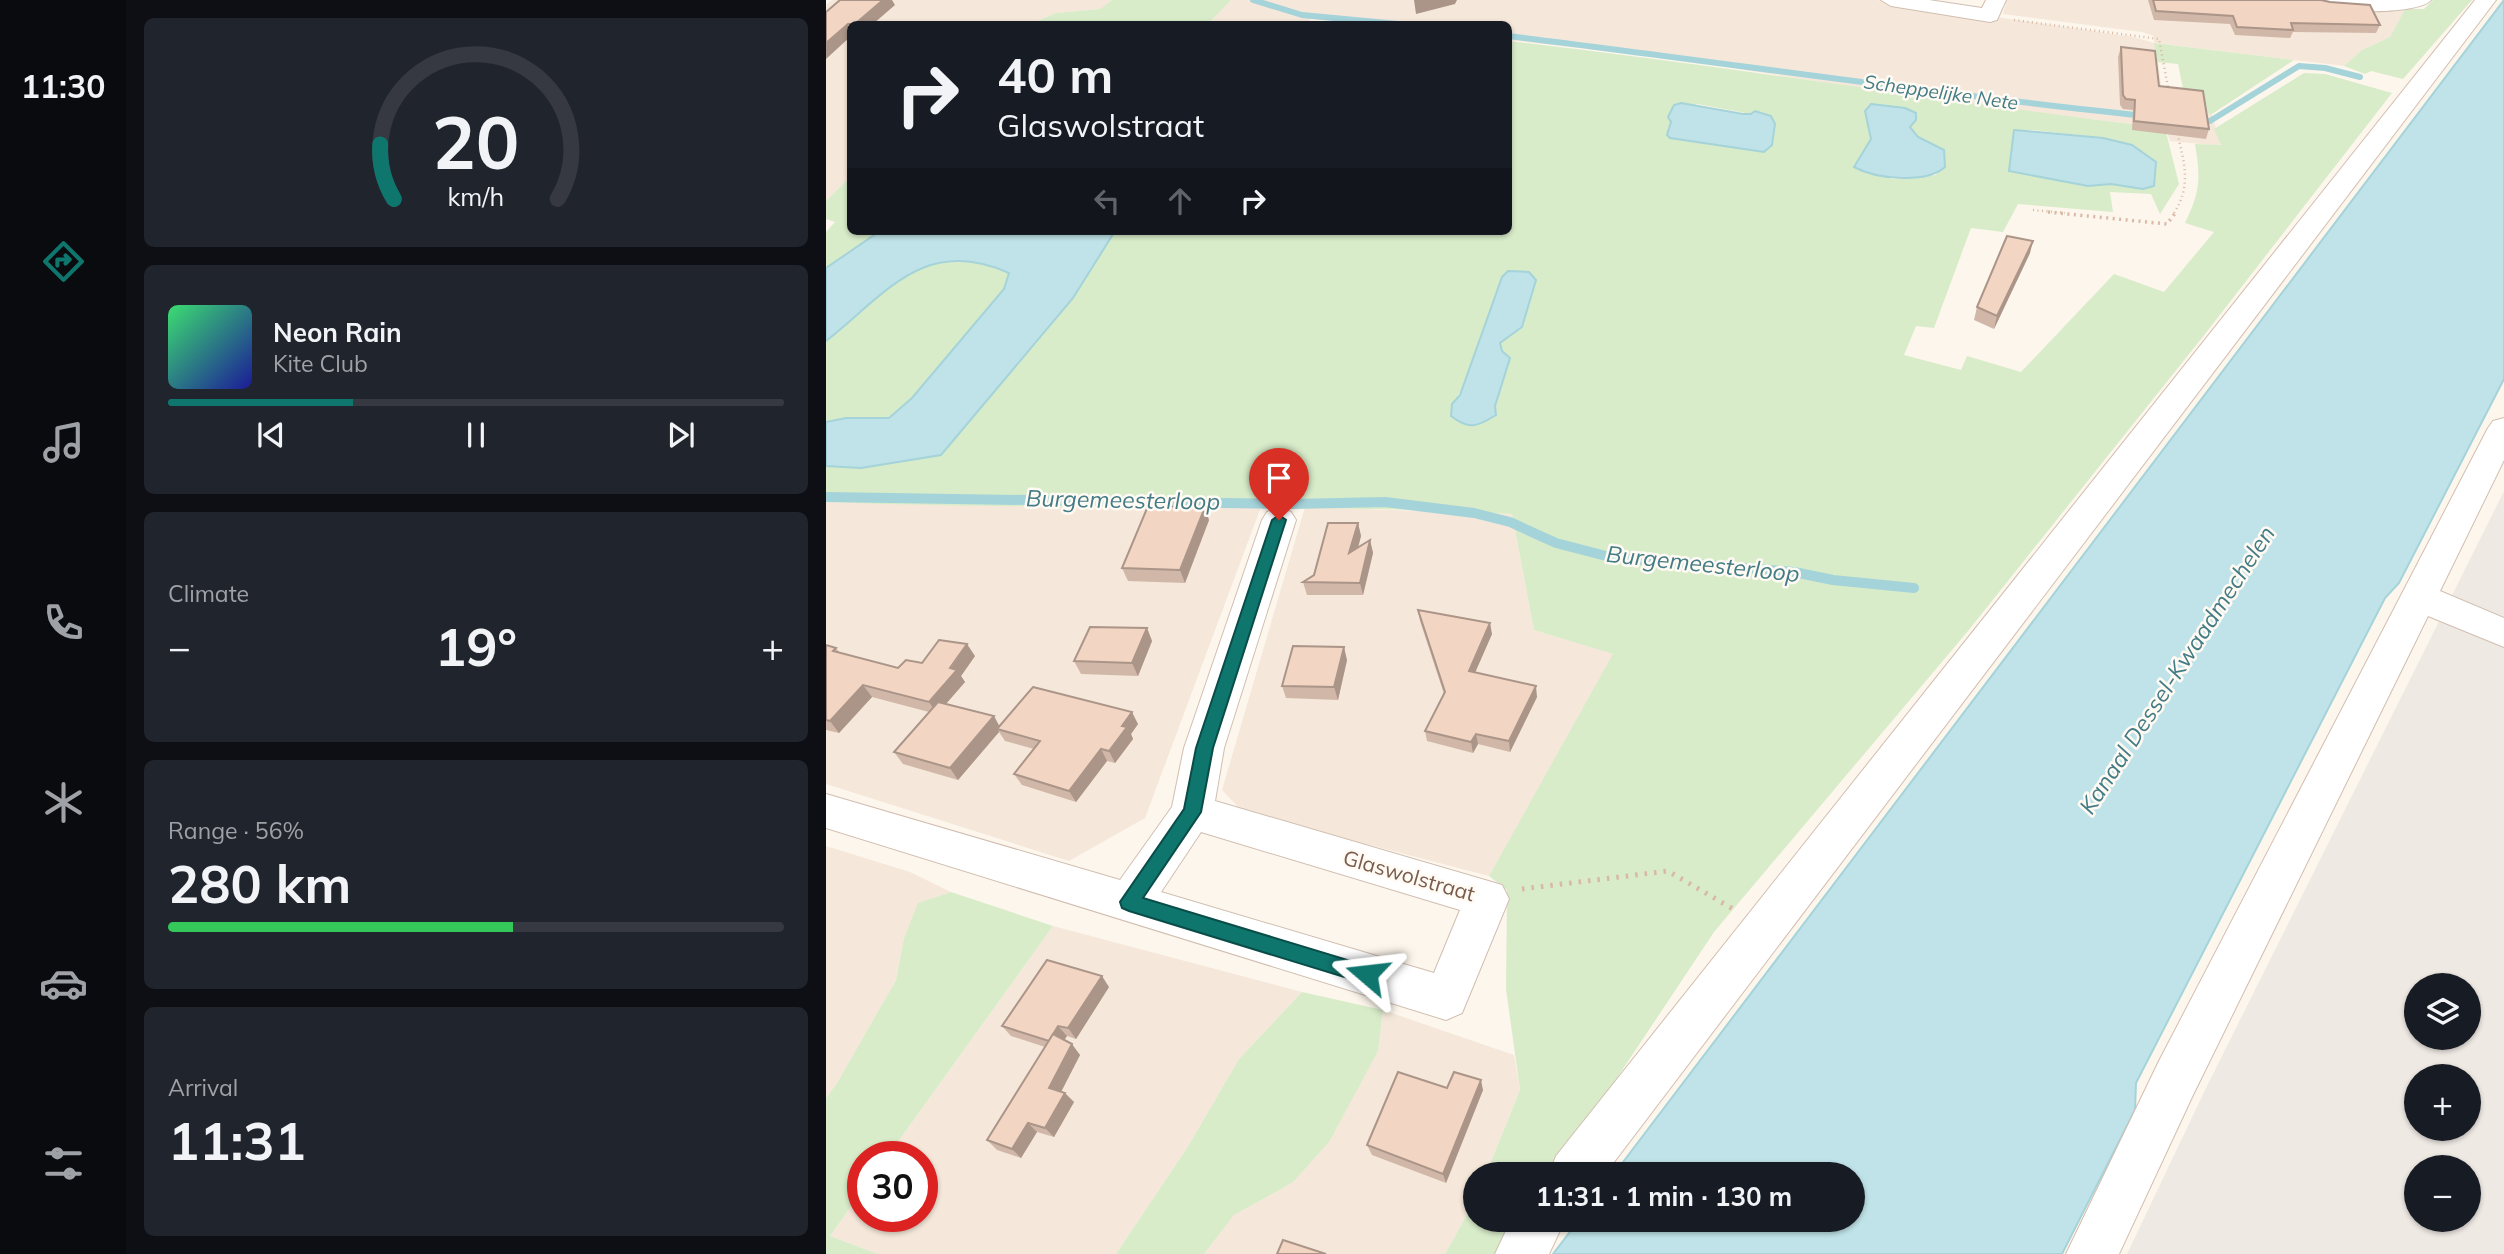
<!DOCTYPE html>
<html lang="en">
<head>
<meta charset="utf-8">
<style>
  :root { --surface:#171b24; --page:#20242c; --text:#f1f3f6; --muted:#9ea1a6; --line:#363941; --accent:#0f766e }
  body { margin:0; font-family:Mulish,sans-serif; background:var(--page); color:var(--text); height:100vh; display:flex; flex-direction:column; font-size:26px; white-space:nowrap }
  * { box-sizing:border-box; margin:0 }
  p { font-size:23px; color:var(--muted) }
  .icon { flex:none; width:38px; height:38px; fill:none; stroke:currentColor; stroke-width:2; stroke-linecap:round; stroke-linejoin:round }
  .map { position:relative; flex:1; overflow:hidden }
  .side { display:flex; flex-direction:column; gap:18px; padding:18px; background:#0d0f14; width:700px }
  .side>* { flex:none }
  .guide { position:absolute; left:21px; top:21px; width:665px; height:214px; border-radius:10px; box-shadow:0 2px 5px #0004; background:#171b24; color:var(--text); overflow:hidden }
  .tools { position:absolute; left:1578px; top:973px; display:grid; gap:14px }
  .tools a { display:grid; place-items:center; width:77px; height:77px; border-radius:50%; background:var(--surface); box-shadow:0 2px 5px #0004; font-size:35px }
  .speed { position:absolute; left:21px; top:1141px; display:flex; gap:14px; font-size:35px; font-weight:700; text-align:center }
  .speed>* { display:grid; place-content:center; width:91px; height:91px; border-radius:50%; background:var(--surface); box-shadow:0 2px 5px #0004; line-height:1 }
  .speed .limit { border:10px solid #d22; background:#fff; color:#111 }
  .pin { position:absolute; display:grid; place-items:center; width:60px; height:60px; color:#fff; margin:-72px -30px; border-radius:50% 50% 50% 0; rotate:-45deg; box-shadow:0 0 7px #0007 }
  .pin .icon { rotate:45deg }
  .me { position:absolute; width:77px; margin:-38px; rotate:287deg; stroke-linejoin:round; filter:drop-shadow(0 0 5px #0008) }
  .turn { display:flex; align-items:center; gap:24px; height:147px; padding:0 35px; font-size:32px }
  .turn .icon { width:91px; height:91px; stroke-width:2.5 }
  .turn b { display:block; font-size:49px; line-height:60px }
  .lanes { display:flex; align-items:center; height:66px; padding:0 35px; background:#0003; justify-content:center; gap:35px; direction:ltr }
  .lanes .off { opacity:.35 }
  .big { font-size:52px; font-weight:700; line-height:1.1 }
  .side .tile { flex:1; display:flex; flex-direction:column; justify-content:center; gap:10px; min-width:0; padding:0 24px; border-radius:10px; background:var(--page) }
  .side .dial { align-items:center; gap:0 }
  .dial svg { height:182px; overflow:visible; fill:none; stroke:var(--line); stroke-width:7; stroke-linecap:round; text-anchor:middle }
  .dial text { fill:var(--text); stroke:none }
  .song { display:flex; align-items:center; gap:21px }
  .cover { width:84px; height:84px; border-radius:10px; background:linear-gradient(135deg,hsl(140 70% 55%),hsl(240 70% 35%)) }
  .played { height:7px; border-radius:4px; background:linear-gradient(90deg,var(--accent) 30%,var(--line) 30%) }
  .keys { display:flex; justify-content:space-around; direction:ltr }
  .heat { display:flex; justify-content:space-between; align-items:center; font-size:38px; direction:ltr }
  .charge { height:10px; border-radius:5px; background:linear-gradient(90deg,#34c759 56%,var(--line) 0) }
  .trip { position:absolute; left:637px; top:1162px; width:402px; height:70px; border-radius:35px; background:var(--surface); box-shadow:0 2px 5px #0004; font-weight:700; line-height:70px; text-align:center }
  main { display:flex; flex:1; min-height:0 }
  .tabs { display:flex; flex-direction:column; width:126px; justify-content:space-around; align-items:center; background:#090b0e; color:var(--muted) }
  .tabs .icon { width:49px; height:49px }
  .tabs .on { color:var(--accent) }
  .tabs b { font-size:32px; color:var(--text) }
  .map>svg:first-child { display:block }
  .residential { fill:#f5e8da }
  .industrial { fill:#efe9e4; fill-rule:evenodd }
  .green { fill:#d8ecc9; fill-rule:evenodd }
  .water { fill:#bfe3e8; stroke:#a5d3da; stroke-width:2 }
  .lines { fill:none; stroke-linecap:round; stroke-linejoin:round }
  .stream-far1 { stroke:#a5d3da; stroke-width:6 }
  .stream { stroke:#a5d3da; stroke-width:10 }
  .minor-casing { stroke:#d1beb0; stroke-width:2 }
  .path-far2 { stroke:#d9b8a5; stroke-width:2.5; stroke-dasharray:1 3.5; stroke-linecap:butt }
  .path-far1 { stroke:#d9b8a5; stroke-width:3.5; stroke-dasharray:2 4.5; stroke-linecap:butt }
  .path { stroke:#d9b8a5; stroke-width:5; stroke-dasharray:2.5 7; stroke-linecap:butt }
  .minor { fill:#fff; fill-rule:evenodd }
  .wall { fill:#d1b7a8 }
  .shaded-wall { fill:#aa9588 }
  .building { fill:#f3d5c3; stroke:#aa9588; stroke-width:2 }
  .route { fill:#0f766e; stroke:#0a4d48; stroke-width:2 }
  .labels { text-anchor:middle; stroke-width:5; stroke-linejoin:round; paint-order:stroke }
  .far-water-label { font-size:19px; font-style:italic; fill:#437c86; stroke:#fffaf3 }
  .street-label { font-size:21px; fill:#7a5c4d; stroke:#fffaf3 }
  .water-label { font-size:23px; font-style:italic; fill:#437c86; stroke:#fffaf3 }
</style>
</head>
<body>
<main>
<nav class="tabs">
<b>11:30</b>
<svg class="icon on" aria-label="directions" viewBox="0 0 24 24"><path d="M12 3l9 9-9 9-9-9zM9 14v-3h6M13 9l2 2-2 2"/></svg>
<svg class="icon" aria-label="music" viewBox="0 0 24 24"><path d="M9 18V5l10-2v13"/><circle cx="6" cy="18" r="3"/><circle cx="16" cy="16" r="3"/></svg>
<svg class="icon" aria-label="phone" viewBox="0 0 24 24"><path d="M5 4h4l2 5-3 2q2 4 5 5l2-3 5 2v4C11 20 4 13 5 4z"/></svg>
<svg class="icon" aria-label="climate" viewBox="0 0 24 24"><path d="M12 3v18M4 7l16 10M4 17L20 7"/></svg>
<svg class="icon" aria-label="car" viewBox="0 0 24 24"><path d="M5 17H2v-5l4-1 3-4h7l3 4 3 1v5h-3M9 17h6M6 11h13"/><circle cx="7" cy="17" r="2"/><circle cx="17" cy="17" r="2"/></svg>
<svg class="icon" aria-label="filters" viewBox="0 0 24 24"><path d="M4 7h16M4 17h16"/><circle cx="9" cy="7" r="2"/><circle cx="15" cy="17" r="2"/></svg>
</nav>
<section class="side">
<div class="tile dial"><svg viewBox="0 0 100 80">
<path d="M14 69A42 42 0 1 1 86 69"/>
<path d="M14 69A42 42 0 0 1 8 45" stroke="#0f766e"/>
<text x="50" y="56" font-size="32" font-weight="700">20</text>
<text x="50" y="72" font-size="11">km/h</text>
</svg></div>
<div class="tile">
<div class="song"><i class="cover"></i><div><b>Neon Rain</b><p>Kite Club</p></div></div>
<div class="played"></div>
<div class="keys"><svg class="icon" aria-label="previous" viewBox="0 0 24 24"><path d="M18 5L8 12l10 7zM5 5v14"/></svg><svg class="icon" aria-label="pause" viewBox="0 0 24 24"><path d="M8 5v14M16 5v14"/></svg><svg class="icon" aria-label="next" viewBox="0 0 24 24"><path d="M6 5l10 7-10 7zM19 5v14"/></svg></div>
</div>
<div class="tile"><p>Climate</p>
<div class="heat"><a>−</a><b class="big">19°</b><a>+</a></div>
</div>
<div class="tile"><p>Range · 56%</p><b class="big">280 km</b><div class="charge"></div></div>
<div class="tile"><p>Arrival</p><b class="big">11:31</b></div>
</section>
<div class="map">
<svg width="1678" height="1254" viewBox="0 0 1678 1254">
  <rect width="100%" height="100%" fill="#fdf6ec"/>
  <g class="residential">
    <path d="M 6,0 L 286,0 L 274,9 L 230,13 L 205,24 L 24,24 L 24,177 L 0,201 L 0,5 Z"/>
    <path d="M 405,0 L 1051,0 L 1308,37 L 1328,43 L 1328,36 L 1316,32 L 1177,14 L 1181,0 L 1444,0 L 1579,9 L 1564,37 L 1536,50 L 1518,66 L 1329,43 L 1339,111 L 1386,114 L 1395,146 L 1344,141 L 1339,128 L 1122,102 L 837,57 L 683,40 L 682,24 L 552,24 L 485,18 L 481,24 L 382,24 Z"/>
    <path d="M 0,502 L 222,507 L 435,507 L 319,818 L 243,861 L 0,784 Z"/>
    <path d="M 479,507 L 686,514 L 708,630 L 788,654 L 663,876 L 417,812 L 396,790 Z"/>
    <path d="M 0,846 L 84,872 L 125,892 L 92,904 L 78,938 L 70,980 L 11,1083 L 0,1098 Z"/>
    <path d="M 227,926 L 476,992 L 413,1059 L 361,1148 L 290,1254 L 52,1254 L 4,1236 L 37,1190 L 37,1216 L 96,1216 L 96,1157 L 61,1157 Z"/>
    <path d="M 557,1010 L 688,1055 L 694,1090 L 660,1174 L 649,1174 L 649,1200 L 619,1254 L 378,1254 L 408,1215 L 466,1183 L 552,1051 Z"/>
  </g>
  <path class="industrial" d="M 1678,491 L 1678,1254 L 1301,1254 L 1380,1088 ZM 1591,985 L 1643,985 L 1643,1038 L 1591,1038 ZM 1591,1076 L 1643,1076 L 1643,1129 L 1591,1129 ZM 1591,1167 L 1643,1167 L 1643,1220 L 1591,1220 Z"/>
  <g class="green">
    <path d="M 286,0 L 405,0 L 382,24 L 205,24 L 230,13 L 274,9 Z"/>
    <path d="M 1607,0 L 1646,0 L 1577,79 L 1545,71 L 1539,74 L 1518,66 L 1536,50 L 1564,37 L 1579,9 L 1598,9 Z"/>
    <path d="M 683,41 C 902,66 1120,102 1339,128 L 1353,184 L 1334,214 L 1325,194 L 1284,192 L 1287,212 L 1192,204 L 1177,232 L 1145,228 L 1108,328 L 1090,326 L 1078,355 L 1135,370 L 1141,356 L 1195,372 L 1288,274 L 1338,292 L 1388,232 L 1359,223 C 1374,192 1375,179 1369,144 L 1395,145 L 1388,129 L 1478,73 L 1499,74 L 1566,93 L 1379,334 L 1142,631 L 888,932 L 727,1174 L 660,1174 L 694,1090 L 680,989 L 681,890 L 663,876 L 787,654 L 708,630 L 686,514 C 457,502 229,511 0,502 L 0,466 L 35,468 L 247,298 L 289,231 L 682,231 ZM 871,104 L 925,114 L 929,111 L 945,116 L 949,124 L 946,145 L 844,138 L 841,135 L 845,122 ZM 1039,111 L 1084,127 L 1092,137 L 1118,150 L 1110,175 L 1066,179 L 1032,162 L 1045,139 ZM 1207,130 L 1277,138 L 1328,179 L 1328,186 L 1317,189 L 1285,184 L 1262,186 L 1184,171 L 1188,131 ZM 710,280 L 688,331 L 674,343 L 676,352 L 684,358 L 669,406 L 626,404 Z"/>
    <path d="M 1328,43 L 1468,60 L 1386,114 L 1362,113 L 1352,64 L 1331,62 Z"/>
    <path d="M 24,177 L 24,231 L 54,231 L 0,268 L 0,232 L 9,222 L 0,219 L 0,201 Z"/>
    <path d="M 151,262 L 183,273 L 178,289 L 86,398 L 63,418 L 20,418 L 0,422 L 0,341 C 25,321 72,271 101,265 C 116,261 135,263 151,262 Z"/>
    <path d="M 125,892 L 227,926 L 61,1157 L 37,1157 L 37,1190 L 4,1236 L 52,1254 L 0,1254 L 0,1098 L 11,1083 L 70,980 L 78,938 L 92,903 Z"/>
    <path d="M 476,992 L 557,1010 L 552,1051 L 503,1142 L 466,1183 L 408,1215 L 378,1254 L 290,1254 L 361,1148 L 413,1059 Z"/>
    <path d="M 649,1200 L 649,1220 L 697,1220 L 681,1254 L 619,1254 Z"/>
  </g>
  <g class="water">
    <path d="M 1678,0 L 1678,379 L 1573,583 L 1559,598 L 1310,1083 L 1309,1110 L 1236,1254 L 727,1254 L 753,1220 L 1027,1220 L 1027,1174 L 788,1174 Z"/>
    <path d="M 855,103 L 917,114 L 925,114 L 929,111 L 945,116 L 949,124 L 946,145 L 938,152 L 844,138 L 841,135 L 845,122 L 842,117 L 848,105 Z"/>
    <path d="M 1045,104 L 1079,108 L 1090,113 L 1090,120 L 1084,127 L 1092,137 L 1118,150 L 1119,167 C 1100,184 1050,179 1028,167 L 1045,139 L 1039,111 Z"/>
    <path d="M 1188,130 L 1277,138 L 1306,145 L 1330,162 L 1328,186 L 1317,189 L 1285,184 L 1262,186 L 1183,171 Z"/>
    <path d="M 54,231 L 289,231 L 247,298 L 115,455 L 35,468 L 0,466 L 0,422 L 20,418 L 63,418 L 86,398 L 178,289 L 183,273 C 98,235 60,294 0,341 L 0,268 Z"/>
    <path d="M 682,271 L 703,272 L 710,280 L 696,327 L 674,343 L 676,351 L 684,358 L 669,406 L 670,415 C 651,427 643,430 625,416 L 626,404 L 634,395 L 676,277 Z"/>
  </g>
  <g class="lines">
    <g class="stream-far1">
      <path d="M 427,0 L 476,15 L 572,24"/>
      <path d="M 682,36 C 895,62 1106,94 1319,116"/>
      <path d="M 1369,121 L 1384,121 L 1473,66 L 1499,68 L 1534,77"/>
    </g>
    <path class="stream" d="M 0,497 L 466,504 L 559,502 L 648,513 L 684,522 L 730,543 L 784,557 L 968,572 L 1007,580 L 1088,588"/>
    <g class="minor-casing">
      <g id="minor">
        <path d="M 1055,0 L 1103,0 L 1156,8 L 1160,0 L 1180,0 L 1171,20 L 1164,22 L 1065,6 Z"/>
        <path d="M 1479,0 L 1605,0 C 1593,16 1489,14 1479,0 Z"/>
        <path d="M 1649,0 L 1670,0 L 779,1174 L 723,1174 L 730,1156 Z"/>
        <path d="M 1678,418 L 1678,460 L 1614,591 L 1678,618 L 1678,647 L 1602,616 L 1367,1095 L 1293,1254 L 1240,1254 L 1333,1061 L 1662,428 L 1667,421 Z"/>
        <path d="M 453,508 L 465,512 L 470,520 L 398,748 L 389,801 L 676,885 L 683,899 L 636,1013 L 620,1020 L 0,828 L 0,794 L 294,880 L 346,807 L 358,748 L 436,520 L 441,512 ZM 375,832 L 634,910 L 608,973 L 335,892 Z"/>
        <path d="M 685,1220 L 739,1220 L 723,1254 L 669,1254 Z"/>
      </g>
    </g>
    <g class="path-far2">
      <path d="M 1188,20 L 1333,39 L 1343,93"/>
      <path d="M 1207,210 L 1239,213"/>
      <path d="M 1348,213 C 1366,185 1358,162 1351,132"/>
    </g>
    <path class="path-far1" d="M 1222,212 L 1341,224 L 1350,212"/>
    <path class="path" d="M 696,889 L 842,871 L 907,909"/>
    <use href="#minor" class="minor"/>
  </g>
  <g class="wall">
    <path d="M 1322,0 L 1495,0 L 1554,25 L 1550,33 L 1467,32 L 1464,38 L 1409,35 L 1404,24 L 1328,20 Z"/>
    <path d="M 1295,47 L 1333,86 L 1383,129 L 1380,139 L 1306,130 L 1307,110 L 1297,109 L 1294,105 L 1292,57 Z"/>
    <path d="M 1204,253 L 1168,329 L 1148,320 L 1151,307 Z"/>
    <path d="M 383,520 L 359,583 L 302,581 L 296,568 Z"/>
    <path d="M 532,523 L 535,536 L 532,548 L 544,540 L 547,553 L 537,595 L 481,595 L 477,582 L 488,575 Z"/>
    <path d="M 592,610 L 666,634 L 649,672 L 711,697 L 684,752 L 652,744 L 647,753 L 601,741 L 599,731 L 618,694 L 594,621 Z"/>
    <path d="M 321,628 L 326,641 L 312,676 L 255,674 L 248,661 Z"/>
    <path d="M 0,645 L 10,648 L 14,653 L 72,668 L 96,663 L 149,656 L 135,676 L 139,682 L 120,704 L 174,726 L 312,724 L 305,734 L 307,739 L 289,763 L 281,761 L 250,802 L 196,785 L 188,774 L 208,749 L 179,741 L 173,732 L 132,780 L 77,764 L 68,752 L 103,712 L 46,697 L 13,733 L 0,730 Z"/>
    <path d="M 521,660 L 512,700 L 460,698 L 456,686 Z"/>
    <path d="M 283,987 L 250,1039 L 241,1036 L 238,1040 L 254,1055 L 235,1091 L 248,1102 L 228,1137 L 211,1132 L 195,1158 L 171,1150 L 161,1140 L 219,1047 L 185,1036 L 176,1026 Z"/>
    <path d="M 621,1088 L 657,1090 L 620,1183 L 546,1155 L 541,1145 Z"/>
  </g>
  <g class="shaded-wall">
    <path d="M 57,0 L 66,0 L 69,5 L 47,24 L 30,24 Z"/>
    <path d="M 588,0 L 631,0 L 629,4 L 590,14 Z"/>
    <path d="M 22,24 L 24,30 L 24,37 L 0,59 L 0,43 Z"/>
    <path d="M 1207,241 L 1204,253 L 1168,329 L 1171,316 Z"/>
    <path d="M 379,507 L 383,520 L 359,583 L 354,570 Z"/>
    <path d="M 532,523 L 535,536 L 527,566 L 523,553 Z"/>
    <path d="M 544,540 L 547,553 L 537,595 L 534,583 Z"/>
    <path d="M 664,623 L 666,634 L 645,682 L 643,671 Z"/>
    <path d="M 321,628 L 326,641 L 312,676 L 306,663 Z"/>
    <path d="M 141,644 L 149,656 L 135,676 L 139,682 L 111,714 L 103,702 Z"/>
    <path d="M 518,647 L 521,660 L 512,700 L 508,687 Z"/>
    <path d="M 37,685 L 46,697 L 13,733 L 4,721 Z"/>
    <path d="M 710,686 L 711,697 L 684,752 L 683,741 Z"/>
    <path d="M 306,712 L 312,724 L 305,734 L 307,739 L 289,763 L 283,751 L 296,726 Z"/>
    <path d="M 168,716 L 175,729 L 171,729 L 173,732 L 132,780 L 124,768 Z"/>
    <path d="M 650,734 L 652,744 L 647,753 L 645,742 Z"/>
    <path d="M 275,749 L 281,761 L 250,802 L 243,791 Z"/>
    <path d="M 276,976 L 283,987 L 250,1039 L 242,1028 Z"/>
    <path d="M 232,1026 L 241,1036 L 231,1051 L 223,1041 Z"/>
    <path d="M 246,1044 L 254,1055 L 232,1098 L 223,1088 Z"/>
    <path d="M 655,1080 L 657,1090 L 620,1183 L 617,1174 Z"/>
    <path d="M 239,1093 L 248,1102 L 228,1137 L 219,1128 Z"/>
    <path d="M 202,1123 L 211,1132 L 195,1158 L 186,1149 Z"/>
  </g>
  <g class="building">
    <path d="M 14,0 L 57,0 L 29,24 L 22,24 L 0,43 L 0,12 Z"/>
    <path d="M 1327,0 L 1495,0 L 1504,2 L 1544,5 L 1554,25 L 1465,23 L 1467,30 L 1411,27 L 1407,16 L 1330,11 Z"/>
    <path d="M 1295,47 L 1329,51 L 1333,86 L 1377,91 L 1383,129 L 1308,121 L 1309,100 L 1300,99 L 1297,95 Z"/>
    <path d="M 1181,236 L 1207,241 L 1171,316 L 1151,307 Z"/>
    <path d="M 322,506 L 379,507 L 354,570 L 296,568 Z"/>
    <path d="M 502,523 L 532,523 L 523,553 L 544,540 L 534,583 L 477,582 L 488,575 Z"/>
    <path d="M 592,610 L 664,623 L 643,671 L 710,686 L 683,741 L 650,734 L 645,742 L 599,731 L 619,692 Z"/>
    <path d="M 264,627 L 321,628 L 306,663 L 248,661 Z"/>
    <path d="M 113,640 L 141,644 L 124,668 L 131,670 L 103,702 L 37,685 L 4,721 L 0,720 L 0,645 L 10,648 L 7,651 L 72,668 L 80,660 L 96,663 Z"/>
    <path d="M 467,646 L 518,647 L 508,687 L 456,686 Z"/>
    <path d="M 207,687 L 306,712 L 296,726 L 301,727 L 283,751 L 275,749 L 243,791 L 188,774 L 214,741 L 171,729 Z"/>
    <path d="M 112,702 L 168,716 L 124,768 L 68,752 Z"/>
    <path d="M 221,960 L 276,976 L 242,1028 L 232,1026 L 223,1041 L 176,1026 Z"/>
    <path d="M 227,1034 L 246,1044 L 223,1088 L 239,1093 L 219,1128 L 202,1123 L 186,1149 L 161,1140 Z"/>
    <path d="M 572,1072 L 621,1088 L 628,1072 L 655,1080 L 617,1174 L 541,1145 Z"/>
    <path d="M 457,1240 L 500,1254 L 451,1254 Z"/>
  </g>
  <path class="route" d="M 453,515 L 460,520 L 387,748 L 375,812 L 317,898 L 548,968 L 551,974 L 548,981 L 541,984 L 303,911 L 296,908 L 294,902 L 358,809 L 370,748 L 446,520 Z"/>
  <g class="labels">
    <g class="far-water-label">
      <text transform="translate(1115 92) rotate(8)" y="7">Scheppelijke Nete</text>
    </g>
    <g class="street-label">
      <text transform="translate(583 876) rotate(16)" y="7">Glaswolstraat</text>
    </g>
    <g class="water-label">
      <text transform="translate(297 500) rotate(1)" y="8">Burgemeesterloop</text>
      <text transform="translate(877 564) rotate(6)" y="8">Burgemeesterloop</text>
      <text transform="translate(1351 670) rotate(-57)" y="8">Kanaal Dessel-Kwaadmechelen</text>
    </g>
  </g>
</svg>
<div class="tools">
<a><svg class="icon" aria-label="layers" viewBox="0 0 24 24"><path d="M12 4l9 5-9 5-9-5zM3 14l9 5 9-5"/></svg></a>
<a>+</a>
<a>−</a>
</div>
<div class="speed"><div class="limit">30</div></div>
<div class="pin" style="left:453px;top:520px;background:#d93025"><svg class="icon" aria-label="arrive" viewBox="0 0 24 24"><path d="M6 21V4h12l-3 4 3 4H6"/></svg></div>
<svg class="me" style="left:541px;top:974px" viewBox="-20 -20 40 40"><path d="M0-17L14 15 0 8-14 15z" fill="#0f766e" stroke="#fff" stroke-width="4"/></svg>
<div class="trip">11:31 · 1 min · 130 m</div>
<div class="guide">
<div class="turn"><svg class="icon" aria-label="right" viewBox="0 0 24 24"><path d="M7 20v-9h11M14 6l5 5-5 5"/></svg><div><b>40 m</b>Glaswolstraat</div></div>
<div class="lanes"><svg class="icon off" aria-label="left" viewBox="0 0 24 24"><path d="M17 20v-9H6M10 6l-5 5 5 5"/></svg><svg class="icon off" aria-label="ahead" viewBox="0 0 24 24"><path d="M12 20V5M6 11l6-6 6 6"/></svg><svg class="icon" aria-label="right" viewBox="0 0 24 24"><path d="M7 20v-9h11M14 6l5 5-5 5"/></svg></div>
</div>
</div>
</main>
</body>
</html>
